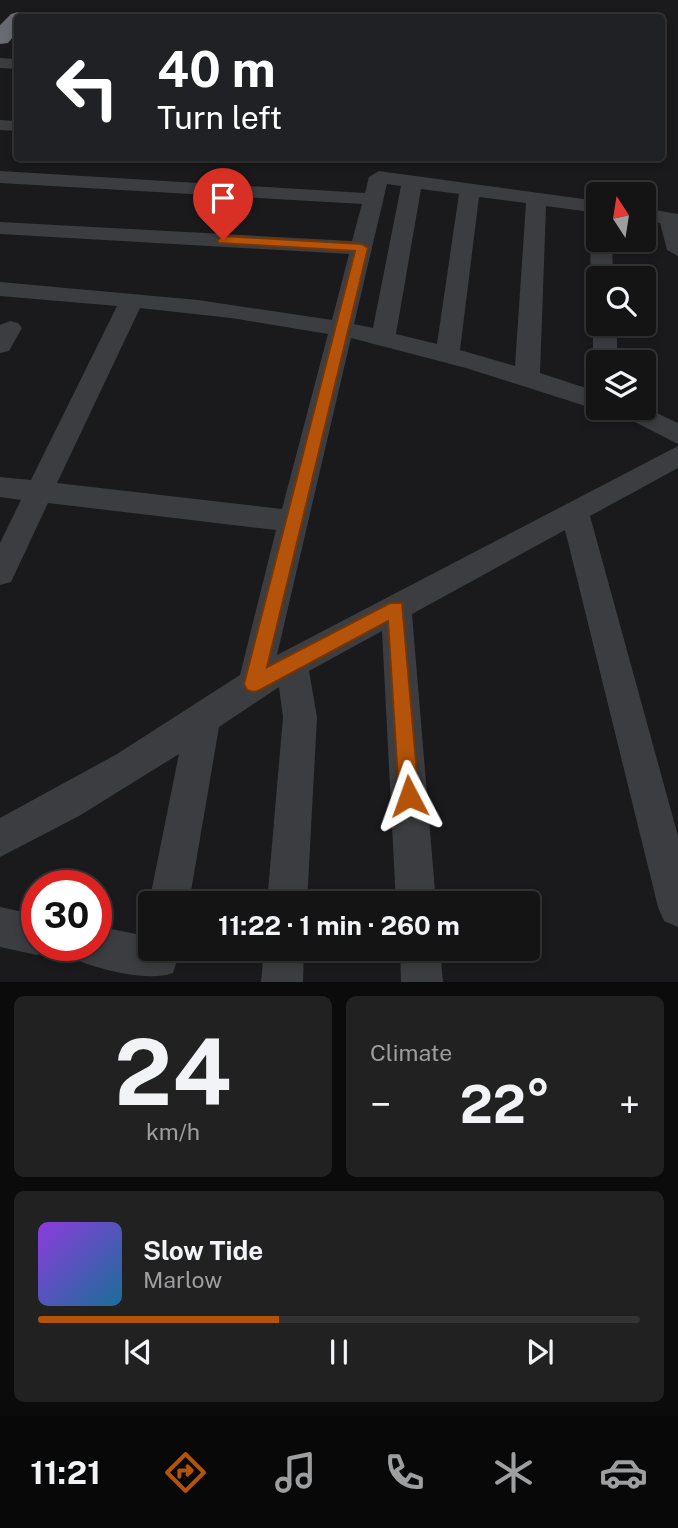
<!DOCTYPE html>
<html lang="en">
<head>
<meta charset="utf-8">
<style>
  :root { --surface:#141415; --page:#212122; --text:#f1f3f6; --muted:#9d9ea0; --line:#333334; --accent:#b45309 }
  body { margin:0; font-family:"Public Sans",sans-serif; background:var(--page); color:var(--text); height:100vh; display:flex; flex-direction:column; font-size:26px; white-space:nowrap }
  * { box-sizing:border-box; margin:0 }
  p { font-size:23px; color:var(--muted) }
  .icon { flex:none; width:38px; height:38px; fill:none; stroke:currentColor; stroke-width:2; stroke-linecap:round; stroke-linejoin:round }
  .map { position:relative; height:982px; overflow:hidden }
  .details { display:flex; flex-direction:column; gap:14px; padding:14px; background:#0b0b0c; flex:1 }
  .details>* { flex:none }
  .banner { position:absolute; left:14px; top:14px; width:651px; height:147px; border-radius:7px; box-shadow:0 4px 10px #0003,0 0 0 2px var(--line); background:#202124; color:#fff; overflow:hidden }
  .needle { width:46px; rotate:348deg }
  .controls { position:absolute; left:586px; top:182px; display:grid; gap:14px }
  .controls a { display:grid; place-items:center; width:70px; height:70px; border-radius:7px; background:var(--surface); box-shadow:0 4px 10px #0003,0 0 0 2px var(--line); font-size:35px }
  .speed { position:absolute; left:21px; top:870px; display:flex; gap:14px; font-size:35px; font-weight:700; text-align:center }
  .speed>* { display:grid; place-content:center; width:91px; height:91px; border-radius:50%; background:var(--surface); box-shadow:0 4px 10px #0003,0 0 0 2px var(--line); line-height:1 }
  .speed .limit { border:10px solid #d22; background:#fff; color:#111 }
  .pin { position:absolute; display:grid; place-items:center; width:60px; height:60px; color:#fff; margin:-72px -30px; border-radius:50% 50% 50% 0; rotate:-45deg; box-shadow:0 0 7px #0007 }
  .pin .icon { rotate:45deg }
  .me { position:absolute; width:77px; margin:-38px; rotate:356deg; stroke-linejoin:round; filter:drop-shadow(0 0 5px #0008) }
  .turn { display:flex; align-items:center; gap:24px; height:147px; padding:0 28px; font-size:32px }
  .turn .icon { width:91px; height:91px; stroke-width:2.5 }
  .turn b { display:block; font-size:49px; line-height:60px }
  .big { font-size:52px; font-weight:700; line-height:1.1 }
  .details .widget { flex:1; display:flex; flex-direction:column; justify-content:center; gap:10px; min-width:0; padding:0 24px; border-radius:10px; background:var(--page) }
  .details .dial { align-items:center; gap:0 }
  .dial b { font-size:91px; line-height:1 }
  .song { display:flex; align-items:center; gap:21px }
  .cover { width:84px; height:84px; border-radius:10px; background:linear-gradient(135deg,hsl(270 70% 55%),hsl(200 70% 35%)) }
  .played { height:7px; border-radius:4px; background:linear-gradient(90deg,var(--accent) 40%,var(--line) 40%) }
  .keys { display:flex; justify-content:space-around; direction:ltr }
  .heat { display:flex; justify-content:space-between; align-items:center; font-size:38px; direction:ltr }
  .details .tiles { flex:1; display:grid; gap:14px; grid-template-columns:1fr 1fr }
  .widget:last-child { grid-column:span 2 }
  .trip { position:absolute; left:138px; top:891px; width:402px; height:70px; border-radius:7px; background:var(--surface); box-shadow:0 4px 10px #0003,0 0 0 2px var(--line); font-weight:700; line-height:70px; text-align:center }
  .tab-bar { display:flex; height:112px; justify-content:space-around; align-items:center; background:#080808; color:var(--muted) }
  .tab-bar .icon { width:49px; height:49px }
  .tab-bar .current { color:var(--accent) }
  .tab-bar b { font-size:32px; color:var(--text) }
  .map>svg:first-child { display:block }
  .lines { fill:none; stroke-linecap:round; stroke-linejoin:round }
  .street { fill:#3b3d40; fill-rule:evenodd }
  .highway { fill:#686b71; fill-rule:evenodd }
  .route { fill:#b45309; stroke:#753606; stroke-width:2 }
</style>
</head>
<body>
<div class="map">
<svg width="678" height="982" viewBox="0 0 678 982">
  <rect width="100%" height="100%" fill="#1a1a1c"/>
  <g class="lines">
    <g class="street">
      <path d="M 0,58 L 18,59 L 18,69 L 0,68 Z"/>
      <path d="M 0,120 L 18,121 L 18,131 L 0,130 Z"/>
      <path d="M 0,171 L 365,193 L 369,177 L 379,171 L 598,201 L 598,213 L 546,206 L 540,373 L 598,392 L 598,408 L 605,408 L 598,410 L 466,368 L 351,338 L 277,655 L 678,446 L 678,468 L 590,516 L 678,836 L 678,927 L 664,921 L 658,907 L 565,530 L 412,614 L 436,903 L 396,903 L 382,631 L 309,671 L 317,717 L 307,903 L 267,903 L 283,717 L 279,687 L 219,727 L 189,903 L 150,903 L 150,906 L 149,903 L 179,754 L 79,816 L 0,857 L 0,818 L 117,754 L 240,675 L 276,530 L 48,503 L 11,582 L 0,585 L 0,543 L 21,500 L 0,497 L 0,477 L 31,480 L 117,306 L 0,296 L 0,282 L 198,300 L 332,320 L 349,254 L 0,234 L 0,222 L 352,241 L 362,204 L 0,183 ZM 387,184 L 401,186 L 373,328 L 354,324 ZM 421,189 L 459,194 L 437,344 L 396,334 ZM 479,197 L 526,203 L 515,366 L 460,350 ZM 140,308 L 231,318 L 328,334 L 282,509 L 57,483 Z"/>
      <path d="M 644,208 L 678,214 L 678,256 L 667,250 L 660,223 L 644,220 Z"/>
      <path d="M 598,234 L 598,240 L 612,240 L 613,278 L 598,278 L 598,284 L 591,278 L 590,240 Z"/>
      <path d="M 598,318 L 598,324 L 617,324 L 617,362 L 598,362 L 598,368 L 593,362 L 593,324 Z"/>
      <path d="M 10,321 L 18,323 L 22,328 L 9,351 L 0,353 L 0,325 Z"/>
      <path d="M 644,407 L 678,423 L 678,444 L 635,422 L 610,414 L 606,408 Z"/>
      <path d="M 0,907 L 37,915 L 37,945 L 53,945 L 51,949 L 37,955 L 0,947 Z"/>
      <path d="M 96,926 L 146,936 L 150,932 L 150,948 L 181,948 L 173,973 C 147,982 101,970 74,959 L 68,945 L 96,945 Z"/>
      <path d="M 264,948 L 304,948 L 303,982 L 261,982 Z"/>
      <path d="M 400,948 L 440,948 L 443,982 L 401,982 Z"/>
    </g>
    <path class="highway" d="M 18,12 L 28,18 L 18,18 L 18,31 L 8,43 L 0,44 L 0,25 L 11,14 Z"/>
  </g>
  <path class="route" d="M 223,236 L 362,244 L 368,248 L 267,667 L 390,603 L 402,603 L 419,796 L 416,803 L 409,806 L 402,803 L 399,796 L 388,621 L 260,690 L 254,692 L 247,690 L 244,684 L 355,251 L 219,243 L 217,240 Z"/>
</svg>
<div class="controls">
<a><svg class="needle" viewBox="-14 -14 28 28"><path d="M0-13l5 13h-10z" fill="#e53935"/><path d="M0 13l5-13h-10z" fill="#9d9ea0"/></svg></a>
<a><svg class="icon" aria-label="search" viewBox="0 0 24 24"><circle cx="10" cy="10" r="6"/><path d="M15 15l6 6"/></svg></a>
<a><svg class="icon" aria-label="layers" viewBox="0 0 24 24"><path d="M12 4l9 5-9 5-9-5zM3 14l9 5 9-5"/></svg></a>
</div>
<div class="speed"><div class="limit">30</div></div>
<div class="pin" style="left:223px;top:240px;background:#d93025"><svg class="icon" aria-label="arrive" viewBox="0 0 24 24"><path d="M6 21V4h12l-3 4 3 4H6"/></svg></div>
<svg class="me" style="left:409px;top:796px" viewBox="-20 -20 40 40"><path d="M0-17L14 15 0 8-14 15z" fill="#b45309" stroke="#fff" stroke-width="4"/></svg>
<div class="trip">11:22 · 1 min · 260 m</div>
<div class="banner">
<div class="turn"><svg class="icon" aria-label="left" viewBox="0 0 24 24"><path d="M17 20v-9H6M10 6l-5 5 5 5"/></svg><div><b>40 m</b>Turn left</div></div>
</div>
</div>
<section class="details">
<div class="tiles">
<div class="widget dial"><b>24</b><p>km/h</p></div>
<div class="widget"><p>Climate</p>
<div class="heat"><a>−</a><b class="big">22°</b><a>+</a></div>
</div>
<div class="widget">
<div class="song"><i class="cover"></i><div><b>Slow Tide</b><p>Marlow</p></div></div>
<div class="played"></div>
<div class="keys"><svg class="icon" aria-label="previous" viewBox="0 0 24 24"><path d="M18 5L8 12l10 7zM5 5v14"/></svg><svg class="icon" aria-label="pause" viewBox="0 0 24 24"><path d="M8 5v14M16 5v14"/></svg><svg class="icon" aria-label="next" viewBox="0 0 24 24"><path d="M6 5l10 7-10 7zM19 5v14"/></svg></div>
</div>
</div>
</section>
<nav class="tab-bar">
<b>11:21</b>
<svg class="icon current" aria-label="directions" viewBox="0 0 24 24"><path d="M12 3l9 9-9 9-9-9zM9 14v-3h6M13 9l2 2-2 2"/></svg>
<svg class="icon" aria-label="music" viewBox="0 0 24 24"><path d="M9 18V5l10-2v13"/><circle cx="6" cy="18" r="3"/><circle cx="16" cy="16" r="3"/></svg>
<svg class="icon" aria-label="phone" viewBox="0 0 24 24"><path d="M5 4h4l2 5-3 2q2 4 5 5l2-3 5 2v4C11 20 4 13 5 4z"/></svg>
<svg class="icon" aria-label="climate" viewBox="0 0 24 24"><path d="M12 3v18M4 7l16 10M4 17L20 7"/></svg>
<svg class="icon" aria-label="car" viewBox="0 0 24 24"><path d="M5 17H2v-5l4-1 3-4h7l3 4 3 1v5h-3M9 17h6M6 11h13"/><circle cx="7" cy="17" r="2"/><circle cx="17" cy="17" r="2"/></svg>
</nav>
</body>
</html>
